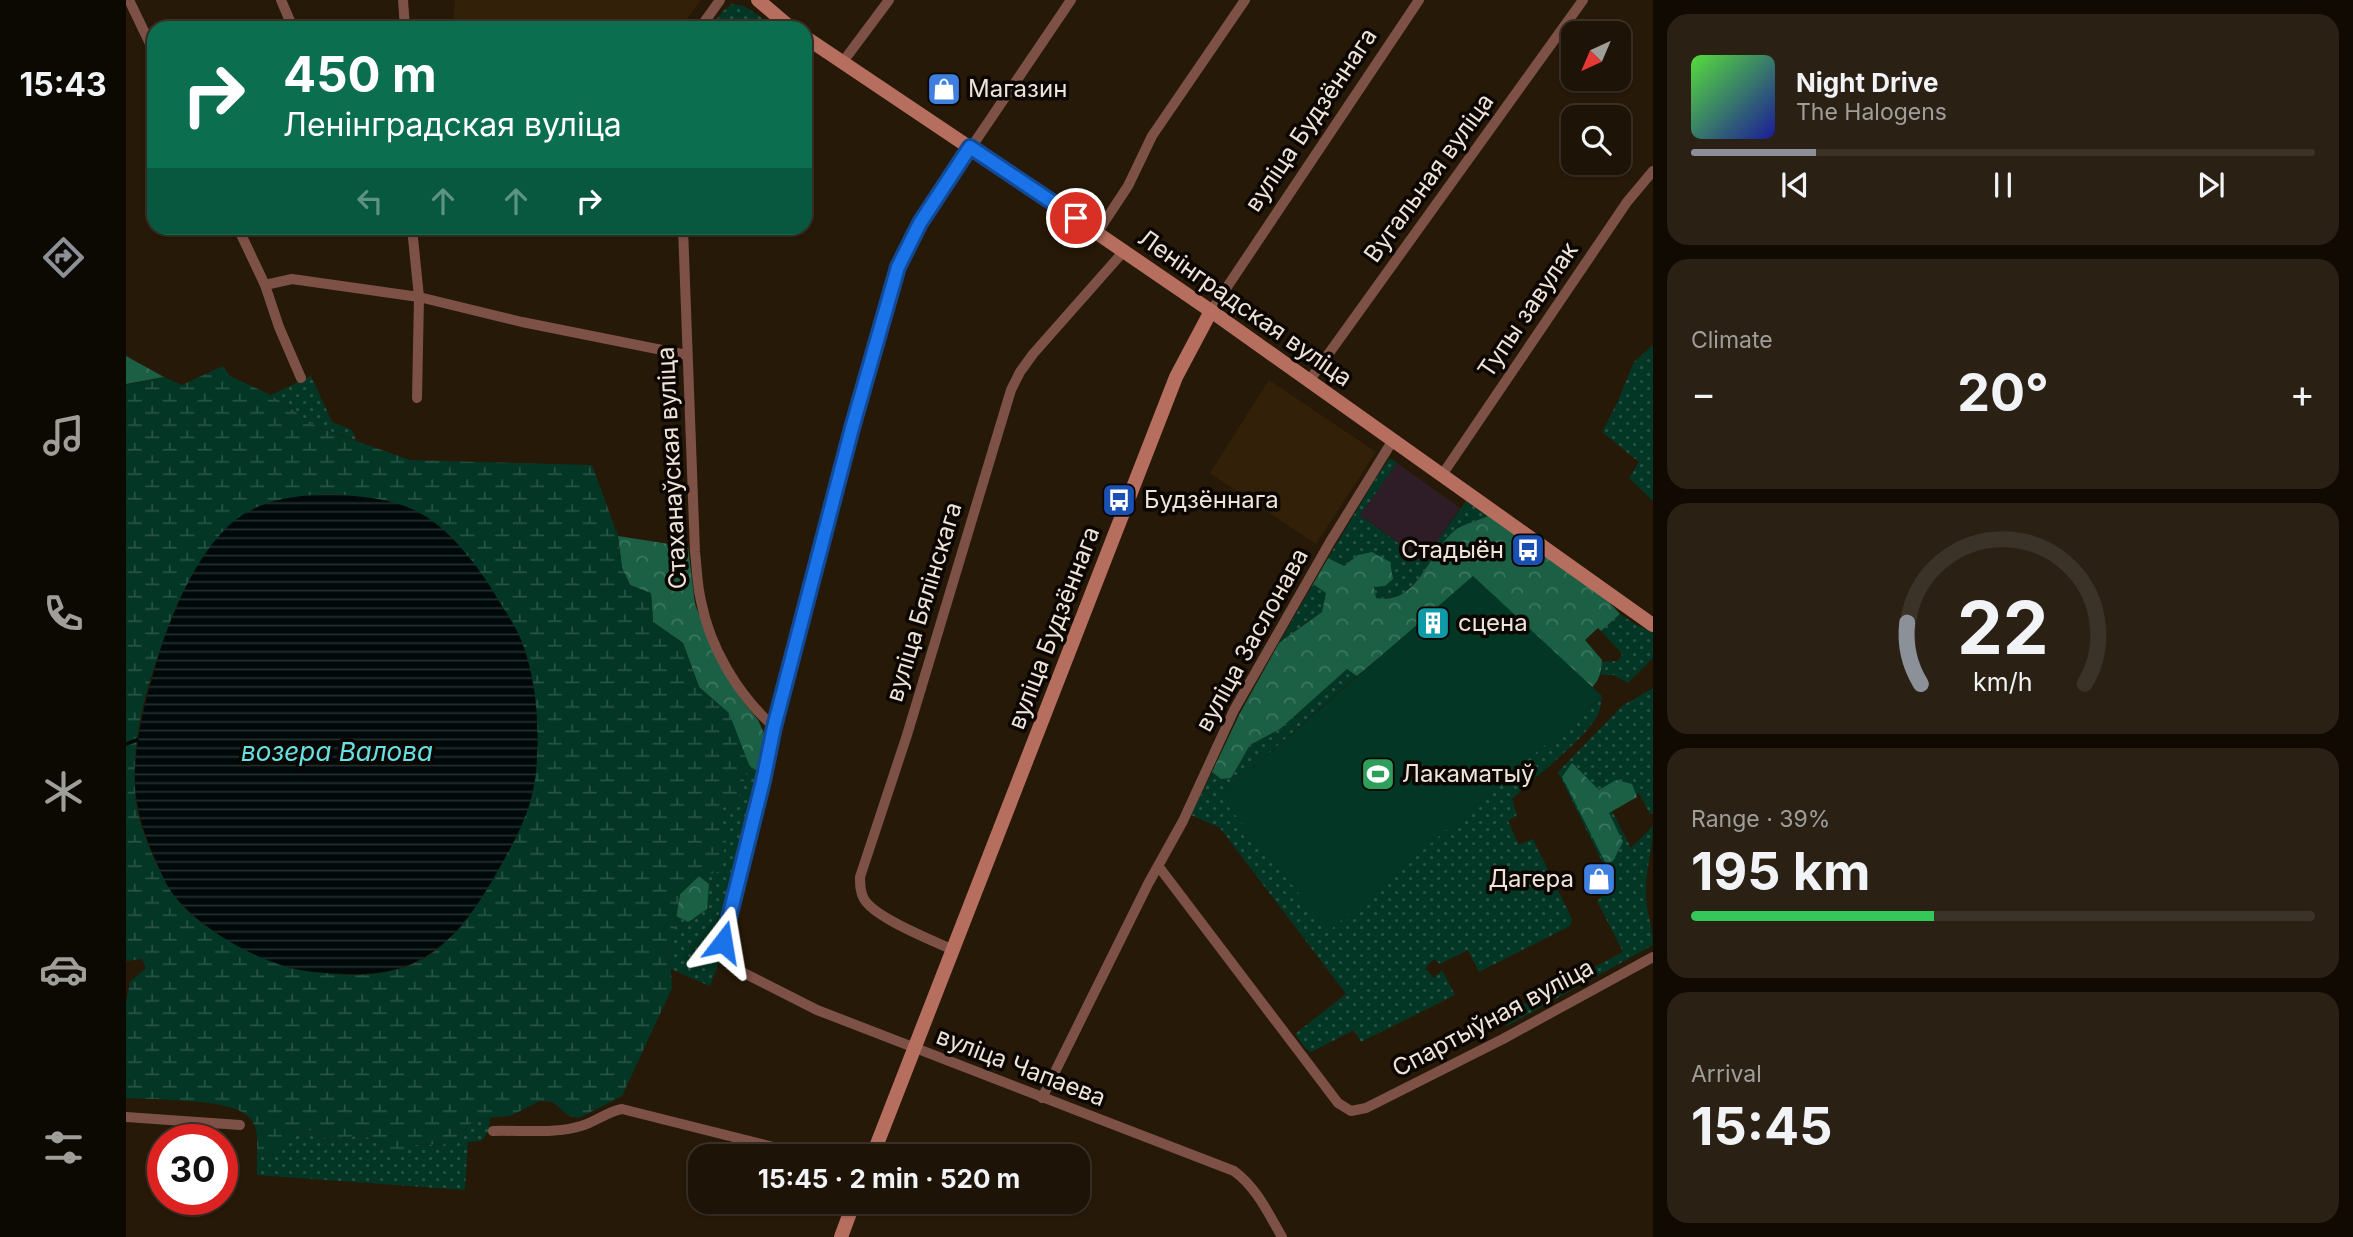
<!DOCTYPE html>
<html lang="en">
<head>
<meta charset="utf-8">
<style>
  :root { --surface:#1d1306; --page:#2a2014; --text:#f1f3f6; --muted:#a09e9b; --line:#3b3228; --accent:#8c9099 }
  body { margin:0; font-family:Inter,sans-serif; background:var(--page); color:var(--text); height:100vh; display:flex; flex-direction:column; font-size:26px; white-space:nowrap }
  * { box-sizing:border-box; margin:0 }
  p { font-size:23px; color:var(--muted) }
  .icon { flex:none; width:38px; height:38px; fill:none; stroke:currentColor; stroke-width:2; stroke-linecap:round; stroke-linejoin:round }
  .map { position:relative; flex:1; overflow:hidden }
  .sheet { display:flex; flex-direction:column; gap:14px; padding:14px; background:#100a03; width:700px }
  .sheet>* { flex:none }
  .banner { position:absolute; left:21px; top:21px; width:665px; height:214px; border-radius:21px; box-shadow:0 2px 5px #0004,0 0 0 2px var(--line); background:#0b6e4f; color:#fff; overflow:hidden }
  .needle { width:46px; rotate:224deg }
  .tools { position:absolute; left:1435px; top:21px; display:grid; gap:14px }
  .tools a { display:grid; place-items:center; width:70px; height:70px; border-radius:14px; background:var(--surface); box-shadow:0 2px 5px #0004,0 0 0 2px var(--line); font-size:35px }
  .speed { position:absolute; left:21px; top:1124px; display:flex; gap:14px; font-size:35px; font-weight:700; text-align:center }
  .speed>* { display:grid; place-content:center; width:91px; height:91px; border-radius:50%; background:var(--surface); box-shadow:0 2px 5px #0004,0 0 0 2px var(--line); line-height:1 }
  .speed .limit { border:10px solid #d22; background:#fff; color:#111 }
  .pin { position:absolute; display:grid; place-items:center; width:60px; height:60px; color:#fff; margin:-30px; border:4px solid #fff; border-radius:50%; box-shadow:0 2px 7px #0007 }
  .me { position:absolute; width:77px; margin:-38px; rotate:14deg; stroke-linejoin:round; filter:drop-shadow(0 0 5px #0008) }
  .turn { display:flex; align-items:center; gap:24px; height:147px; padding:0 21px; font-size:32px }
  .turn .icon { width:91px; height:91px; stroke-width:2.5 }
  .turn b { display:block; font-size:49px; line-height:60px }
  .lanes { display:flex; align-items:center; height:66px; padding:0 21px; background:#0003; justify-content:center; gap:35px; direction:ltr }
  .lanes .off { opacity:.35 }
  .big { font-size:52px; font-weight:700; line-height:1.1 }
  .sheet .card { flex:1; display:flex; flex-direction:column; justify-content:center; gap:10px; min-width:0; padding:0 24px; border-radius:21px; background:var(--page) }
  .sheet .dial { align-items:center; gap:0 }
  .dial svg { height:182px; overflow:visible; fill:none; stroke:var(--line); stroke-width:7; stroke-linecap:round; text-anchor:middle }
  .dial text { fill:var(--text); stroke:none }
  .song { display:flex; align-items:center; gap:21px }
  .cover { width:84px; height:84px; border-radius:10px; background:linear-gradient(135deg,hsl(110 70% 55%),hsl(240 70% 35%)) }
  .played { height:7px; border-radius:4px; background:linear-gradient(90deg,var(--accent) 20%,var(--line) 20%) }
  .keys { display:flex; justify-content:space-around; direction:ltr }
  .heat { display:flex; justify-content:space-between; align-items:center; font-size:38px; direction:ltr }
  .charge { height:10px; border-radius:5px; background:linear-gradient(90deg,#34c759 39%,var(--line) 0) }
  .trip { position:absolute; left:562px; top:1144px; width:402px; height:70px; border-radius:21px; background:var(--surface); box-shadow:0 2px 5px #0004,0 0 0 2px var(--line); font-weight:700; line-height:70px; text-align:center }
  main { display:flex; flex:1; min-height:0 }
  .dock { display:flex; flex-direction:column; width:126px; justify-content:space-around; align-items:center; background:#0c0802; color:var(--muted) }
  .dock .icon { width:49px; height:49px }
  .dock .current { color:var(--accent) }
  .dock b { font-size:32px; color:var(--text) }
  .map>svg:first-child { display:block }
  .commercial { fill:#2e1d26 }
  .built { fill:#332009 }
  .grass { fill:url(#grass-dots) }
  .forest { fill:url(#forest-crowns) }
  .wetland { fill:url(#wetland-marsh); fill-rule:evenodd }
  .pitch { fill:#033625 }
  .water { fill:url(#water-rules) }
  .lines { fill:none; stroke-linecap:round; stroke-linejoin:round }
  .stream { stroke:#00090a; stroke-width:3.5 }
  .street { stroke:#7e5147; stroke-width:10 }
  .secondary { stroke:#b66e5e; stroke-width:14 }
  .route-casing { stroke:#114b97; stroke-width:18 }
  .route { stroke:#1a73e8; stroke-width:12 }
  .labels { text-anchor:middle; stroke-width:7; stroke-linejoin:round; paint-order:stroke }
  .poi-label { font-size:24px; fill:#ede3d8; stroke:#0b0602; text-anchor:start }
  .street-label { font-size:24px; fill:#ede3d8; stroke:#0b0602 }
  .water-label { font-size:26px; font-style:italic; fill:#66e1e3; stroke:#0b0602 }
</style>
</head>
<body>
<main>
<nav class="dock">
<b>15:43</b>
<svg class="icon current" aria-label="directions" viewBox="0 0 24 24"><path d="M12 3l9 9-9 9-9-9zM9 14v-3h6M13 9l2 2-2 2"/></svg>
<svg class="icon" aria-label="music" viewBox="0 0 24 24"><path d="M9 18V5l10-2v13"/><circle cx="6" cy="18" r="3"/><circle cx="16" cy="16" r="3"/></svg>
<svg class="icon" aria-label="phone" viewBox="0 0 24 24"><path d="M5 4h4l2 5-3 2q2 4 5 5l2-3 5 2v4C11 20 4 13 5 4z"/></svg>
<svg class="icon" aria-label="climate" viewBox="0 0 24 24"><path d="M12 3v18M4 7l16 10M4 17L20 7"/></svg>
<svg class="icon" aria-label="car" viewBox="0 0 24 24"><path d="M5 17H2v-5l4-1 3-4h7l3 4 3 1v5h-3M9 17h6M6 11h13"/><circle cx="7" cy="17" r="2"/><circle cx="17" cy="17" r="2"/></svg>
<svg class="icon" aria-label="filters" viewBox="0 0 24 24"><path d="M4 7h16M4 17h16"/><circle cx="9" cy="7" r="2"/><circle cx="15" cy="17" r="2"/></svg>
</nav>
<div class="map">
<svg width="1527" height="1237" viewBox="0 0 1527 1237">
  <defs>
    <pattern id="grass-dots" width="8" height="8" patternUnits="userSpaceOnUse" patternTransform="scale(1.75)"><rect width="8" height="8" fill="#033625"/><path d="M2 2h.1M6 6h.1" fill="none" stroke="#285344" stroke-width="1.8" stroke-linecap="round"/></pattern>
    <pattern id="forest-crowns" width="20" height="18" patternUnits="userSpaceOnUse" patternTransform="scale(1.75)"><rect width="20" height="18" fill="#1b5f45"/><path d="M2 6a3 3 0 1 1 6 0M12 15a3 3 0 1 1 6 0" fill="none" stroke="#3c765f"/></pattern>
    <pattern id="wetland-marsh" width="20" height="14" patternUnits="userSpaceOnUse" patternTransform="scale(1.75)"><rect width="20" height="14" fill="#033625"/><path d="M1 5h8M5 5V1M11 12h8M15 12V8" fill="none" stroke="#285344"/></pattern>
    <pattern id="water-rules" width="6" height="5" patternUnits="userSpaceOnUse" patternTransform="scale(1.75)"><rect width="6" height="5" fill="#00090a"/><path d="M0 2.5h6" fill="none" stroke="#262d2d"/></pattern>
  </defs>
  <rect width="100%" height="100%" fill="#271908"/>
  <path class="commercial" d="M 1271,463 L 1334,508 L 1298,561 L 1234,515 Z"/>
  <g class="built">
    <path d="M 329,0 L 575,0 L 554,28 L 327,28 Z"/>
    <path d="M 1143,380 L 1250,452 L 1190,544 L 1084,473 Z"/>
  </g>
  <g class="grass">
    <path d="M 606,4 L 618,6 L 651,28 L 584,28 L 597,11 Z"/>
    <path d="M 1527,345 L 1527,501 L 1503,478 L 1513,462 L 1476,432 L 1491,403 L 1508,362 Z"/>
    <path d="M 185,376 L 206,422 L 226,430 L 230,440 L 191,427 L 145,395 Z"/>
    <path d="M 1264,458 L 1271,463 L 1234,515 L 1297,561 L 1340,501 L 1362,516 C 1352,521 1336,524 1327,532 C 1302,553 1292,606 1250,598 L 1248,587 L 1232,555 L 1218,566 L 1202,558 L 1253,473 Z"/>
    <path d="M 1187,584 L 1201,593 L 1196,612 L 1153,643 Z"/>
    <path d="M 1494,614 L 1509,624 L 1527,632 L 1527,658 L 1502,683 L 1488,675 L 1475,675 L 1476,662 L 1492,661 L 1496,654 L 1475,631 Z"/>
    <path d="M 1222,668 L 1231,676 L 1094,796 L 1413,750 L 1476,696 C 1475,701 1475,707 1473,712 C 1464,736 1406,779 1386,799 L 1391,815 L 1382,821 L 1393,845 L 1407,839 L 1446,919 L 1444,926 L 1353,972 L 1342,950 L 1314,964 L 1308,959 L 1299,968 L 1308,978 L 1316,970 L 1329,995 L 1235,1042 L 1228,1030 L 1185,1052 L 1180,1049 L 1169,1034 L 1220,994 L 1094,828 L 1065,815 L 1086,772 L 1095,779 L 1105,778 L 1124,745 L 1154,729 Z"/>
    <path d="M 1527,688 L 1527,814 L 1524,814 L 1513,793 L 1485,809 L 1505,848 L 1527,826 C 1527,849 1519,871 1520,894 C 1520,912 1527,927 1527,945 L 1381,1026 L 1376,1016 L 1497,952 L 1471,901 L 1488,886 L 1432,772 L 1496,706 Z"/>
    <path d="M 623,765 L 629,769 L 635,767 L 589,949 L 593,962 L 584,986 L 545,969 L 544,953 L 550,916 L 562,922 L 583,884 L 573,876 L 597,808 L 611,802 Z"/>
    <path d="M 364,1118 L 363,1131 L 355,1141 L 342,1142 L 339,1190 L 131,1175 L 131,1154 L 154,1153 L 166,1137 L 183,1130 L 203,1140 L 236,1135 L 260,1146 L 325,1144 L 349,1119 Z"/>
  </g>
  <g class="forest">
    <path d="M 0,356 L 38,377 L 0,384 Z"/>
    <path d="M 1362,516 L 1481,600 L 1494,614 L 1475,631 L 1472,628 L 1459,640 L 1476,660 C 1475,678 1471,686 1455,695 L 1309,611 L 1231,676 L 1221,669 L 1154,729 L 1124,745 L 1105,778 L 1095,779 L 1086,772 L 1114,713 L 1153,643 L 1196,612 L 1200,593 L 1187,584 L 1202,558 L 1218,566 L 1232,555 L 1246,552 L 1264,562 L 1267,579 L 1259,586 L 1248,587 L 1250,598 C 1292,606 1302,553 1328,531 C 1336,524 1352,521 1362,516 Z"/>
    <path d="M 492,536 L 562,547 L 569,604 L 591,659 L 615,699 L 632,720 L 638,733 L 639,747 L 635,767 L 629,770 L 623,765 L 603,714 L 573,687 L 557,643 L 527,622 L 525,594 L 504,585 L 496,568 Z"/>
    <path d="M 1446,763 L 1473,790 L 1490,780 L 1506,784 L 1511,797 L 1483,813 L 1497,842 L 1487,861 L 1480,864 L 1436,777 Z"/>
    <path d="M 573,876 L 583,884 L 581,909 L 562,922 L 550,916 L 554,894 Z"/>
  </g>
  <path class="wetland" d="M 97,366 L 104,376 L 145,395 L 191,427 L 284,460 L 466,465 L 492,536 L 496,568 L 504,585 L 525,593 L 527,622 L 557,643 L 573,687 L 603,713 L 623,765 L 611,802 L 597,808 L 593,821 L 602,834 L 593,872 L 573,876 L 554,894 L 544,953 L 546,988 L 496,1096 L 453,1118 L 443,1116 L 427,1102 L 414,1101 L 384,1116 L 349,1119 L 325,1144 L 283,1145 L 271,1156 L 260,1146 L 237,1135 L 203,1140 L 183,1130 L 166,1137 L 154,1153 L 131,1154 C 131,1141 133,1127 123,1117 C 106,1098 27,1100 0,1098 L 0,1003 L 4,982 L 20,968 L 16,959 L 0,961 L 0,385 L 38,377 L 56,385 ZM 292,512 L 312,526 L 331,543 L 336,926 C 323,938 311,952 295,960 C 226,997 107,960 56,905 C 38,886 16,835 11,809 C 0,739 27,663 54,599 Z"/>
  <path class="pitch" d="M 1347,576 L 1476,696 L 1203,931 L 1094,796 Z"/>
  <path class="water" d="M 208,494 C 236,497 265,498 290,511 C 322,527 348,561 367,591 C 375,605 385,619 392,633 C 413,676 417,754 405,799 C 397,828 381,855 366,881 C 334,936 297,975 230,974 C 212,974 191,973 174,970 C 131,962 69,926 44,890 C 37,879 32,864 26,852 C 17,830 10,808 9,784 C 8,741 19,702 31,661 C 45,614 70,553 108,521 C 137,498 173,495 208,494 Z"/>
  <g class="lines">
    <path class="stream" d="M 0,744 L 11,740"/>
    <g class="street">
      <path d="M 3,0 L 28,52"/>
      <path d="M 155,0 L 167,28"/>
      <path d="M 277,0 L 279,28"/>
      <path d="M 945,0 L 794,223 L 772,267 L 726,428 L 693,560 L 648,727 L 637,781 L 596,950 L 598,958 L 610,969 L 691,1010 L 1108,1171 C 1131,1188 1142,1213 1156,1237"/>
      <path d="M 574,28 L 594,0"/>
      <path d="M 716,63 L 763,0"/>
      <path d="M 112,228 L 139,285 L 153,327 L 175,378"/>
      <path d="M 286,228 L 293,297 L 291,398"/>
      <path d="M 557,228 L 569,552 C 571,568 571,585 575,601 C 584,648 612,695 648,727"/>
      <path d="M 971,233 L 1002,186 L 1026,136 L 1119,0"/>
      <path d="M 139,285 L 166,279 L 293,297 L 396,322 L 561,355"/>
      <path d="M 1085,311 L 1293,0"/>
      <path d="M 1183,381 L 1457,0"/>
      <path d="M 1316,475 L 1501,202 L 1527,171"/>
      <path d="M 1033,867 L 1212,1103 L 1225,1111 L 1240,1108 L 1377,1039 L 1527,957"/>
      <path d="M 827,950 C 806,940 749,918 738,899 C 734,892 734,885 734,877 L 781,735 L 885,390 L 894,372 L 907,354 L 998,251"/>
      <path d="M 916,1098 L 1022,884 L 1057,821 L 1108,710 L 1204,542 L 1267,440"/>
      <path d="M 0,1117 L 114,1125"/>
      <path d="M 367,1131 C 394,1130 430,1134 455,1126 C 470,1122 480,1112 496,1109 L 687,1157"/>
    </g>
    <g class="secondary">
      <path d="M 632,0 L 665,28"/>
      <path d="M 679,37 L 971,233 L 1085,311 L 1527,625"/>
      <path d="M 746,1157 L 1050,377 L 1085,311"/>
      <path d="M 715,1237 L 728,1202"/>
    </g>
  </g>
  <g class="lines">
    <g class="route-casing">
      <path id="route" d="M 597,942 L 637,781 L 648,727 L 726,428 L 772,267 L 794,223 L 844,147 L 950,218"/>
    </g>
    <use href="#route" class="route"/>
  </g>
  <defs>
    <g id="shop-square" transform="scale(1.75)"><rect x="-9" y="-9" width="18" height="18" rx="4" fill="#3f7fe0" stroke="#0b0602"/><path d="M-5-2.5h2.3a2.7 3.5 0 0 1 5.4 0H5L5.5 6h-11ZM-1.5-2.5h3a1.5 2.3 0 0 0-3 0Z" fill="#fff"/></g>
    <g id="bus-square" transform="scale(1.75)"><rect x="-9" y="-9" width="18" height="18" rx="4" fill="#1a4fb4" stroke="#0b0602"/><path d="M-5-6H5V4H4V6H2V4H-2V6H-4V4H-5ZM-3.5-4V0h7V-4ZM-3.5 1.2v1.5H-2V1.2ZM2 1.2v1.5H3.5V1.2Z" fill="#fff"/></g>
    <g id="building-square" transform="scale(1.75)"><rect x="-9" y="-9" width="18" height="18" rx="4" fill="#0f9aa8" stroke="#0b0602"/><path d="M-4-6H4V6H1V3H-1V6H-4ZM-2.5-4.3h1.7v1.8h-1.7ZM.8-4.3h1.7v1.8H.8ZM-2.5-1h1.7V.8h-1.7ZM.8-1h1.7V.8H.8Z" fill="#fff"/></g>
    <g id="stadium-square" transform="scale(1.75)"><rect x="-9" y="-9" width="18" height="18" rx="4" fill="#2e9e5b" stroke="#0b0602"/><path d="M0-5a6.5 5 0 1 0 0 10a6.5 5 0 1 0 0-10ZM-3.5-1.8h7v3.6h-7Z" fill="#fff"/></g>
  </defs>
  <g fill-rule="evenodd">
    <use href="#shop-square" x="818" y="89"/>
    <use href="#bus-square" x="993" y="500"/>
    <use href="#bus-square" x="1402" y="550"/>
    <use href="#building-square" x="1307" y="623"/>
    <use href="#stadium-square" x="1252" y="774"/>
    <use href="#shop-square" x="1473" y="879"/>
  </g>
  <g class="labels">
    <g class="poi-label">
      <text x="842" y="97">Магазин</text>
      <text x="1018" y="508">Будзённага</text>
      <text x="1378" y="558" text-anchor="end">Стадыён</text>
      <text x="1332" y="631">сцена</text>
      <text x="1276" y="782">Лакаматыў</text>
      <text x="1448" y="887" text-anchor="end">Дагера</text>
    </g>
    <g class="street-label">
      <text transform="translate(1185 120) rotate(-56)" y="8">вуліца Будзённага</text>
      <text transform="translate(1303 178) rotate(-54)" y="8">Вугальная вуліца</text>
      <text transform="translate(1119 308) rotate(35)" y="8">Ленінградская вуліца</text>
      <text transform="translate(1402 310) rotate(-56)" y="8">Тупы завулак</text>
      <text transform="translate(546 468) rotate(-93)" y="8">Стаханаўская вуліца</text>
      <text transform="translate(798 602) rotate(-73)" y="8">вуліца Бялінскага</text>
      <text transform="translate(928 628) rotate(-69)" y="8">вуліца Будзённага</text>
      <text transform="translate(1126 640) rotate(-61)" y="8">вуліца Заслонава</text>
      <text transform="translate(1367 1018) rotate(-28)" y="8">Спартыўная вуліца</text>
      <text transform="translate(895 1067) rotate(21)" y="8">вуліца Чапаева</text>
    </g>
    <g class="water-label">
      <text x="211" y="761">возера Валова</text>
    </g>
  </g>
</svg>
<div class="tools">
<a><svg class="needle" viewBox="-14 -14 28 28"><path d="M0-13l5 13h-10z" fill="#e53935"/><path d="M0 13l5-13h-10z" fill="#a09e9b"/></svg></a>
<a><svg class="icon" aria-label="search" viewBox="0 0 24 24"><circle cx="10" cy="10" r="6"/><path d="M15 15l6 6"/></svg></a>
</div>
<div class="speed"><div class="limit">30</div></div>
<div class="pin" style="left:950px;top:218px;background:#d93025"><svg class="icon" aria-label="arrive" viewBox="0 0 24 24"><path d="M6 21V4h12l-3 4 3 4H6"/></svg></div>
<svg class="me" style="left:597px;top:942px" viewBox="-20 -20 40 40"><path d="M0-17L14 15 0 8-14 15z" fill="#1a73e8" stroke="#fff" stroke-width="4"/></svg>
<div class="trip">15:45 · 2 min · 520 m</div>
<div class="banner">
<div class="turn"><svg class="icon" aria-label="right" viewBox="0 0 24 24"><path d="M7 20v-9h11M14 6l5 5-5 5"/></svg><div><b>450 m</b>Ленінградская вуліца</div></div>
<div class="lanes"><svg class="icon off" aria-label="left" viewBox="0 0 24 24"><path d="M17 20v-9H6M10 6l-5 5 5 5"/></svg><svg class="icon off" aria-label="ahead" viewBox="0 0 24 24"><path d="M12 20V5M6 11l6-6 6 6"/></svg><svg class="icon off" aria-label="ahead" viewBox="0 0 24 24"><path d="M12 20V5M6 11l6-6 6 6"/></svg><svg class="icon" aria-label="right" viewBox="0 0 24 24"><path d="M7 20v-9h11M14 6l5 5-5 5"/></svg></div>
</div>
</div>
<section class="sheet">
<div class="card">
<div class="song"><i class="cover"></i><div><b>Night Drive</b><p>The Halogens</p></div></div>
<div class="played"></div>
<div class="keys"><svg class="icon" aria-label="previous" viewBox="0 0 24 24"><path d="M18 5L8 12l10 7zM5 5v14"/></svg><svg class="icon" aria-label="pause" viewBox="0 0 24 24"><path d="M8 5v14M16 5v14"/></svg><svg class="icon" aria-label="next" viewBox="0 0 24 24"><path d="M6 5l10 7-10 7zM19 5v14"/></svg></div>
</div>
<div class="card"><p>Climate</p>
<div class="heat"><a>−</a><b class="big">20°</b><a>+</a></div>
</div>
<div class="card dial"><svg viewBox="0 0 100 80">
<path d="M14 69A42 42 0 1 1 86 69"/>
<path d="M14 69A42 42 0 0 1 8 42" stroke="#8c9099"/>
<text x="50" y="56" font-size="32" font-weight="700">22</text>
<text x="50" y="72" font-size="11">km/h</text>
</svg></div>
<div class="card"><p>Range · 39%</p><b class="big">195 km</b><div class="charge"></div></div>
<div class="card"><p>Arrival</p><b class="big">15:45</b></div>
</section>
</main>
</body>
</html>
